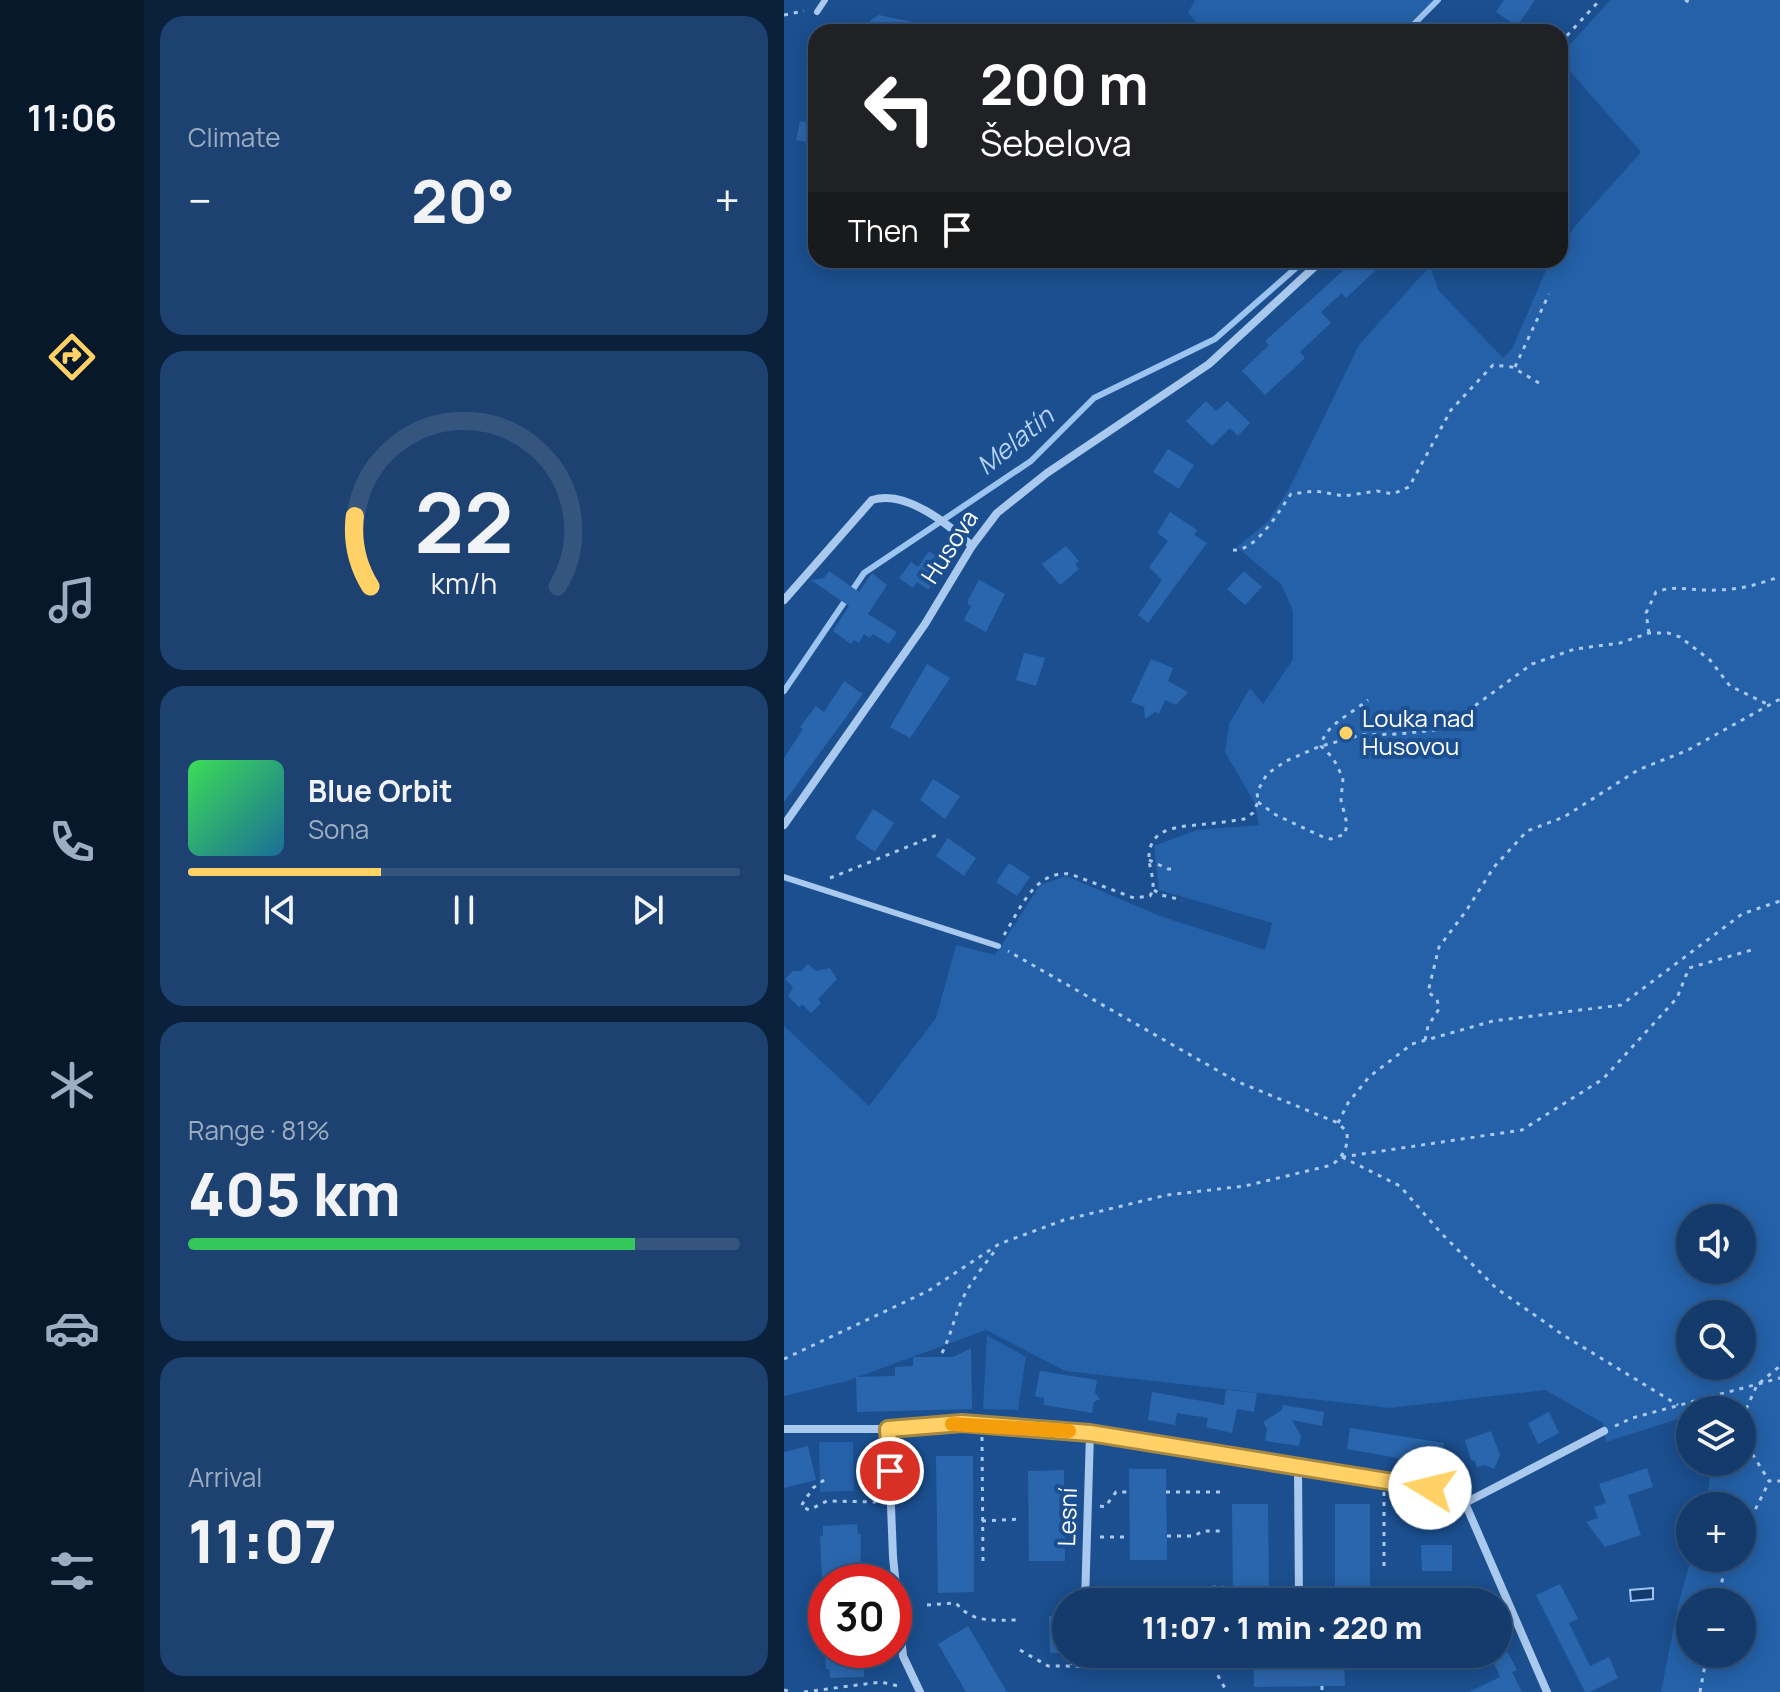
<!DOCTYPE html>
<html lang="en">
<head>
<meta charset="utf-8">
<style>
  :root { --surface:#143b6b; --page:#1d4271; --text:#f1f3f6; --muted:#9dadc1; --line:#33557e; --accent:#ffd166 }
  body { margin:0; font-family:Manrope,sans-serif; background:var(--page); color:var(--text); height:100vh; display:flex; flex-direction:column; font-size:30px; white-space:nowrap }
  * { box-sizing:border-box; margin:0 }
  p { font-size:26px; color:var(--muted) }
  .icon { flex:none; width:44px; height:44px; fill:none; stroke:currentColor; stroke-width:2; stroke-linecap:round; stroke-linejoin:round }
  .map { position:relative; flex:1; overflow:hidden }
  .details { display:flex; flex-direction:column; gap:16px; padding:16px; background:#0b203b; width:640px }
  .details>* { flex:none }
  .guide { position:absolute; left:24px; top:24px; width:760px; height:244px; border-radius:24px; box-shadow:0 4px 20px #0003,0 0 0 2px var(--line); background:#202124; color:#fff; overflow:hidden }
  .buttons { position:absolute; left:892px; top:1204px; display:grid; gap:16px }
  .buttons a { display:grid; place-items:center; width:80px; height:80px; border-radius:50%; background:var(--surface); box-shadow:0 4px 20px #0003,0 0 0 2px var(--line); font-size:40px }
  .speed { position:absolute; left:24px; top:1564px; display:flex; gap:16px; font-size:40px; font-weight:700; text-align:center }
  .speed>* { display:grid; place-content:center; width:104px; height:104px; border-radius:50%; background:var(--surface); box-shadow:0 4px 20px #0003,0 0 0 2px var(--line); line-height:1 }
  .speed .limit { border:12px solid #d22; background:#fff; color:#111 }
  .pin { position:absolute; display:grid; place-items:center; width:68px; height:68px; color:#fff; margin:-34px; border:4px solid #fff; border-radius:50%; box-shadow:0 2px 8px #0007 }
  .me { position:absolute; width:88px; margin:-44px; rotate:279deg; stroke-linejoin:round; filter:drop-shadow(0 0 6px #0008) }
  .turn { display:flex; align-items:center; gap:28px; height:168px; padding:0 40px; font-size:36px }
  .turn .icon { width:104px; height:104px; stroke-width:2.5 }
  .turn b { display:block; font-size:56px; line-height:68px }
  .then { display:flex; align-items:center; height:76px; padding:0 40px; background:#0003; gap:16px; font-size:30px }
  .big { font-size:60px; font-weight:800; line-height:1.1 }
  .details .widget { flex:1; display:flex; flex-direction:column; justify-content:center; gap:12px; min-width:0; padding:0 28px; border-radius:24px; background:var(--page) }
  .details .dial { align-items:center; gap:0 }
  .dial svg { height:208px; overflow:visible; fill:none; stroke:var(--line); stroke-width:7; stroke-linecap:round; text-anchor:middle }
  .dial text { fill:var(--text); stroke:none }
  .song { display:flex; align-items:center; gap:24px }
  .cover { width:96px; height:96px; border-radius:12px; background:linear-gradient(135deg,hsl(130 70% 55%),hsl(200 70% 35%)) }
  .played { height:8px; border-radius:4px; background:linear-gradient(90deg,var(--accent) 35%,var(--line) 35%) }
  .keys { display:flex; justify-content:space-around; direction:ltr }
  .heat { display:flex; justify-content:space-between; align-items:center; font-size:44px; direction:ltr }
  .charge { height:12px; border-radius:6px; background:linear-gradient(90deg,#34c759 81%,var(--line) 0) }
  .trip { position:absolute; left:268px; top:1588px; width:460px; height:80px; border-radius:40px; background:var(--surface); box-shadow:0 4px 20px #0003,0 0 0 2px var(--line); font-weight:800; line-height:80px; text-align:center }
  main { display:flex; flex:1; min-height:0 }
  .tabs { display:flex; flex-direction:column; width:144px; justify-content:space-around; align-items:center; background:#08182b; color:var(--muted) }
  .tabs .icon { width:56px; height:56px }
  .tabs .on { color:var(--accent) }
  .tabs b { font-size:36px; color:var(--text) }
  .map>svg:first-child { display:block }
  .green { fill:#2461a8; fill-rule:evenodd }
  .water { fill:#123a6d; stroke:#9cc4f0; stroke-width:2 }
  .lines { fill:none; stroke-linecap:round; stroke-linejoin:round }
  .stream { stroke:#9cc4f0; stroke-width:6 }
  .building { fill:#2a66ad }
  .path { stroke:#a9c9ee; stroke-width:3; stroke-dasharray:4 6; stroke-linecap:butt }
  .service { stroke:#a9c9ee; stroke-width:6 }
  .minor { stroke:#a9c9ee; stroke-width:8 }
  .route-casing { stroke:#a68842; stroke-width:20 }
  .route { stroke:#ffd166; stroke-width:14 }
  .slow { stroke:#f59e0b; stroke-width:14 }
  .poi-dot { fill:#ffd166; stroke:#1b4f8f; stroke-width:3 }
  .labels { text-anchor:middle; stroke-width:8; stroke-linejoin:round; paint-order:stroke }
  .street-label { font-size:24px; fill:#fff; stroke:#1b4f8f }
  .poi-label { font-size:24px; fill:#fff; stroke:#1b4f8f; text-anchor:start }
  .water-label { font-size:26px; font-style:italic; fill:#b5d3f5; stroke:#1b4f8f }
</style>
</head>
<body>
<main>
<nav class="tabs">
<b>11:06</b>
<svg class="icon on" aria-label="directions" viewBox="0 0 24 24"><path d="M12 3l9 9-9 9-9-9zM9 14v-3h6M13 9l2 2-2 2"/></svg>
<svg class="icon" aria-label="music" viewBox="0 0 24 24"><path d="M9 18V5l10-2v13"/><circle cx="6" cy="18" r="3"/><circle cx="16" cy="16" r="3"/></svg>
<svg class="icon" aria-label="phone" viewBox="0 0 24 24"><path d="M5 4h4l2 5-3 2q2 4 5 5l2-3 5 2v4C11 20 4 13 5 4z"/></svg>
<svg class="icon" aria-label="climate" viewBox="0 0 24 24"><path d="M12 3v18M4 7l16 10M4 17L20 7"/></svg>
<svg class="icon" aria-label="car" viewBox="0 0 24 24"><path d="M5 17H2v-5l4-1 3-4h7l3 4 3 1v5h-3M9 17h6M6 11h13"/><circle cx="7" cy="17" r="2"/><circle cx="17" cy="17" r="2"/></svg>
<svg class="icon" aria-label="filters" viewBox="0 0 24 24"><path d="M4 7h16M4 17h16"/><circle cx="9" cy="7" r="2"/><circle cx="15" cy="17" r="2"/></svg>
</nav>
<section class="details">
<div class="widget"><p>Climate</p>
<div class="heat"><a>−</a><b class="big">20°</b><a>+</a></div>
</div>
<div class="widget dial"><svg viewBox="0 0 100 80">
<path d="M14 69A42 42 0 1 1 86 69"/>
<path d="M14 69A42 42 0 0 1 8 42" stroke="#ffd166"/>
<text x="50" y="56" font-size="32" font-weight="700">22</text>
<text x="50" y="72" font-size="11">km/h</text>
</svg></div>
<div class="widget">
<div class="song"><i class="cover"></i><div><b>Blue Orbit</b><p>Sona</p></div></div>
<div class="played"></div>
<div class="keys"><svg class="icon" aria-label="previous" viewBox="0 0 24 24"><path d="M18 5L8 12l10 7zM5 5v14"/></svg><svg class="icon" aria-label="pause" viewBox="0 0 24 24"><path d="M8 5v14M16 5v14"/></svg><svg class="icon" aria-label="next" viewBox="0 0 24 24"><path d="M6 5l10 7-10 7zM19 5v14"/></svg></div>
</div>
<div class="widget"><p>Range · 81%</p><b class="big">405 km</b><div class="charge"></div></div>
<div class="widget"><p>Arrival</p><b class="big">11:07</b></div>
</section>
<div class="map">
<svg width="996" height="1692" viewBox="0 0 996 1692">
  <rect width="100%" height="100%" fill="#1b4f8f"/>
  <g class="green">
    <path d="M 411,0 L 650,0 L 616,32 L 421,32 L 404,13 Z"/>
    <path d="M 826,0 L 996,0 L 996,1692 L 877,1692 L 894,1606 L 907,1558 L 958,1558 L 958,1506 L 922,1506 L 928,1462 L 958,1462 L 958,1410 L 934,1408 L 906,1410 L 906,1415 L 822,1442 L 819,1423 L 761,1390 L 606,1408 L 281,1371 L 202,1330 L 63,1381 L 0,1396 L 0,1026 L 85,1106 L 152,1018 L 172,945 L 211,955 L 256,885 L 282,876 L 376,916 L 481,950 L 488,923 L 375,890 L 370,846 L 413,830 L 475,825 L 470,802 L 441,752 L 445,724 L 466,688 L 479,704 L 509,659 L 509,611 L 497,584 L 453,547 L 484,521 L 505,489 L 575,345 L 646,266 L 655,291 L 719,358 L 728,349 L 763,268 L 768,260 L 776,260 L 776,248 L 792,225 L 857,152 L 776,60 L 776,56 ZM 906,1218 L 958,1218 L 958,1270 L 906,1270 ZM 906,1314 L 958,1314 L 958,1366 L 906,1366 ZM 906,1602 L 958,1602 L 958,1654 L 906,1654 Z"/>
    <path d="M 203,1335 L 242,1357 L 234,1410 L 199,1409 Z"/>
    <path d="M 35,1442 L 69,1442 L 70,1491 L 36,1492 Z"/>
  </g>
  <path class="water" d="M 869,1588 L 869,1599 L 847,1601 L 846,1590 Z"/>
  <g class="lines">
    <g class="stream">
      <path d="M 622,32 L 654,0"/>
      <path d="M 0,691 L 80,573 L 247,461 L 310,398 L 431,339 L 521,260"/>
    </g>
  </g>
  <g class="building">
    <path d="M 720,0 L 751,0 L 733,26 L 712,12 Z"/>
    <path d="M 95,15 L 138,24 L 137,32 L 79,32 L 88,19 Z"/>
    <path d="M 16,121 L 32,124 L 32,144 L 12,140 Z"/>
    <path d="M 571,260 L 603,260 L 562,298 L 558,293 L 537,312 L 547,323 L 516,352 L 521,358 L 481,395 L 458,371 L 485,345 L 481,341 Z"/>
    <path d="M 422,401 L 432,411 L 443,401 L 466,423 L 454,436 L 446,428 L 428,446 L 402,421 Z"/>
    <path d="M 384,449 L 410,465 L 395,489 L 369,472 Z"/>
    <path d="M 386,512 L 413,530 L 410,535 L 423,543 L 364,623 L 354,615 L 378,580 L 365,567 L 384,541 L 373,533 Z"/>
    <path d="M 282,546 L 295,561 L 291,564 L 295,569 L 276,585 L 258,564 Z"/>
    <path d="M 145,551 L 162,563 L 144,590 L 133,582 L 129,588 L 115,578 L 127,562 L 134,567 Z"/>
    <path d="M 45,571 L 75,592 L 88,573 L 103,585 L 84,614 L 113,632 L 105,644 L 89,634 L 86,638 L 80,634 L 75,643 L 70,640 L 67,644 L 49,631 L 65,606 L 27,580 L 40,578 Z"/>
    <path d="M 460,571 L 478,587 L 461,605 L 443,589 Z"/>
    <path d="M 195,580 L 221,594 L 202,632 L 180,620 L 187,606 L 184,604 L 184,600 Z"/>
    <path d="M 240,653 L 261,658 L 252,686 L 232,680 Z"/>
    <path d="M 367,659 L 389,668 L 384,681 L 404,692 L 392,705 L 381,700 L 375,714 L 371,712 L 361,719 L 360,707 L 347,702 Z"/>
    <path d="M 143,664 L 166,678 L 126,738 L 106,727 Z"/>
    <path d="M 60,681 L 79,694 L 0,802 L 0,758 L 19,729 L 16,727 L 32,706 L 40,712 Z"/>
    <path d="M 149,779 L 176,796 L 161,819 L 136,800 Z"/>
    <path d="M 89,809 L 110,823 L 91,852 L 71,838 Z"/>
    <path d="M 164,838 L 192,858 L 180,876 L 152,856 Z"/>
    <path d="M 225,863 L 246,877 L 233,896 L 212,882 Z"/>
    <path d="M 24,964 L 32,971 L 46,968 L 53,979 L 34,999 L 37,1003 L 27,1013 L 18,1004 L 15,1007 L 4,996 L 9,987 L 1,979 L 9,971 L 17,971 Z"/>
    <path d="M 187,1348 L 188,1409 L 73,1412 L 72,1377 L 111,1376 L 111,1367 L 129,1366 L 129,1357 L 169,1357 Z"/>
    <path d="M 256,1371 L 313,1380 L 311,1393 L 316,1399 L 310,1402 L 308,1413 L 260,1405 L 260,1398 L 251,1396 Z"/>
    <path d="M 442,1390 L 473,1393 L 470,1412 L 453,1409 L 448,1433 L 422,1427 L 424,1418 L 393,1413 L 391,1425 L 364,1420 L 368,1392 L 440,1405 Z"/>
    <path d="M 499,1405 L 540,1412 L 538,1426 L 508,1420 L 517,1436 L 515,1446 L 481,1441 L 483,1429 L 479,1422 L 498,1410 Z"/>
    <path d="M 765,1412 L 775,1433 L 754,1444 L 744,1423 Z"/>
    <path d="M 566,1428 L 660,1443 L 657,1460 L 647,1458 L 645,1467 L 613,1462 L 614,1458 L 563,1449 Z"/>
    <path d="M 707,1431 L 716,1455 L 710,1469 L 701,1465 L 693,1467 L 691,1461 L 687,1460 L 681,1440 Z"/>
    <path d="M 24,1446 L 32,1480 L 0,1488 L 0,1452 Z"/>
    <path d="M 152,1456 L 189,1456 L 190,1592 L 154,1593 Z"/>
    <path d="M 88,1457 L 90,1485 L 75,1486 L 73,1458 Z"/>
    <path d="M 863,1468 L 869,1487 L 844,1495 L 857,1535 L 821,1547 L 802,1522 L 814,1518 L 810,1507 L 822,1503 L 815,1484 Z"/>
    <path d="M 345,1469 L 382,1469 L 383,1560 L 346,1560 Z"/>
    <path d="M 280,1470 L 281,1561 L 245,1561 L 244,1471 Z"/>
    <path d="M 448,1504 L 484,1504 L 485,1595 L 449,1596 Z"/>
    <rect x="551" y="1504" width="35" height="89"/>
    <path d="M 73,1524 L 74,1534 L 77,1534 L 76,1582 L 38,1582 L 36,1536 L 39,1536 L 39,1526 Z"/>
    <path d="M 637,1545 L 668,1545 L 668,1571 L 638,1571 Z"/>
    <path d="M 776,1584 L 794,1619 L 785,1623 L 806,1666 L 825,1657 L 834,1678 L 806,1692 L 801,1692 L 752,1595 Z"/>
    <path d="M 265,1616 L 282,1616 L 282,1653 L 266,1653 Z"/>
    <path d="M 184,1626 L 223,1692 L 182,1692 L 154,1644 Z"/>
    <path d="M 721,1647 L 733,1670 L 728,1672 L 738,1692 L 685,1692 L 716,1677 L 706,1654 L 714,1654 L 714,1650 Z"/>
    <path d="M 41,1650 L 79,1650 L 80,1677 L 46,1678 L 45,1669 L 42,1669 Z"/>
    <path d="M 469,1654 L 560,1654 L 561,1686 L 470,1687 Z"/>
  </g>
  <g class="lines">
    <g class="path">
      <path d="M 901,0 L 905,2"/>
      <path d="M 0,15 L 20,11"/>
      <path d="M 776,43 L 816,0"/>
      <path d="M 731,367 L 765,294"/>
      <path d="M 449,550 C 472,552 495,511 507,494 L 531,491 L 560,496 L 593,491 L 609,494 L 625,487 L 667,410 L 709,365 L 728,367 L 755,383"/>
      <path d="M 865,633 L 862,613 L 872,592 C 890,585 904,590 922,590 C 946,591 974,586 996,576"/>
      <path d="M 474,802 L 492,815 L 539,837 L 547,839 L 561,834 L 563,824 L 557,800 L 559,778 L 549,758 L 537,746 C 540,725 569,713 584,700"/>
      <path d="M 365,860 L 384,869 L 393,869"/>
      <path d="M 46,878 L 153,835"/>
      <path d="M 370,890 L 377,895 L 398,900"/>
      <path d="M 220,935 C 236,910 250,870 286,874 L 350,898 L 366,896 C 373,884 366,872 365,859 C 364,825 398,827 422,824 C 435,823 448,821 460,819 L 469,813 L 474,802 L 473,792 L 483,774 L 502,761 L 534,747 L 577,735 L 615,734 L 651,730 L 681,713 L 748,664 L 791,649 L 836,643 L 865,633 L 884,633 L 896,637 L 926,660 L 946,686 L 985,705"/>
      <path d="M 641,1040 L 644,1026 L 655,1009 L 653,999 L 644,992 L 655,947 L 682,911 L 710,867 L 743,831 L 780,817 L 854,770 L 904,750 L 996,699"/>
      <path d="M 554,1123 L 564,1103 L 585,1077 L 628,1044 L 709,1021 L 837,1005 L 958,914 L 996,901"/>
      <path d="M 558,1157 L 738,1130 L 819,1079 L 893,998 L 905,968 L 971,949"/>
      <path d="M 558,1157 L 616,1186 L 657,1233 L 712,1288 L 779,1335 L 894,1405"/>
      <path d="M 158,1353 C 167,1335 170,1318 178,1300 C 187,1281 201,1264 213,1248"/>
      <path d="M 0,1359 L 144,1291 L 215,1244 L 280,1220 L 383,1195 L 461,1186 L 548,1165 C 560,1155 564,1148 563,1132 L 554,1123 L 452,1081 L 224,951"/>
      <path d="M 958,1418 L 973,1385 L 996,1366"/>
      <path d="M 831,1426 L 848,1418 L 996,1378"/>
      <path d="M 198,1437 L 199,1566"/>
      <path d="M 958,1437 L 985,1481 L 996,1481"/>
      <path d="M 40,1480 L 29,1488 L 17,1506 L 25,1510 L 43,1501 L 92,1502"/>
      <path d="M 382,1492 L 437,1492"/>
      <path d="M 600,1492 L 600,1572"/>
      <path d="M 316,1506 L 321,1507 L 332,1492 L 346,1492"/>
      <path d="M 198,1521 L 236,1519"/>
      <path d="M 383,1536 L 410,1536 L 419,1531 L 438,1531"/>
      <path d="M 958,1536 L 985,1482"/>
      <path d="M 316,1537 L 346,1537"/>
      <path d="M 358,1589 L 439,1587"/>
      <path d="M 370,1590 L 371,1602"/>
      <path d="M 934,1602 L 940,1571 L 947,1558"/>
      <path d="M 143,1605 L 172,1603 C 189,1624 210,1620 235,1620"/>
      <path d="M 236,1650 L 264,1666 L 433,1667 L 432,1672 L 443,1692"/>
      <path d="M 288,1654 L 288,1665"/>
      <path d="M 372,1654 L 372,1667"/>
      <path d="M 335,1666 L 335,1654"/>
      <path d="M 433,1667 L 434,1659 L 453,1654"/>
      <path d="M 538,1686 L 538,1692"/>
      <path d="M 0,1690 L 8,1692"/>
      <path d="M 20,1692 L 97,1682 L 114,1686"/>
      <path d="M 916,1692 L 923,1654"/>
    </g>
    <g class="service">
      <path d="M 33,12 L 41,0"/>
      <path d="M 0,877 L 214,946"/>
    </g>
    <g class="minor">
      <path d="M 0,600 L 88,500 C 122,489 164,524 188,546"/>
      <path d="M 0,825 L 141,624 L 188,546 L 213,513 L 263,473 L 425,364 L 538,260"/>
      <path d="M 0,1429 L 104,1429 L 178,1423 L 306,1433 L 646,1488 L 681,1503 L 763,1692"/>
      <path d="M 104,1429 L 109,1557 L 119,1656 L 136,1692"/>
      <path d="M 514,1467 L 515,1602"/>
      <path d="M 681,1503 L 820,1431"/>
      <path d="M 301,1602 L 306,1433"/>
    </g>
  </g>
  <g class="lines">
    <g class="route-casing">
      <path id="route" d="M 106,1471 L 104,1429 L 178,1423 L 306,1433 L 646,1488"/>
    </g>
    <use href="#route" class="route"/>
    <path class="slow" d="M 168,1424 L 285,1431"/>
  </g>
  <circle class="poi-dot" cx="562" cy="733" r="8"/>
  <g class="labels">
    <g class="street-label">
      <text transform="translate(166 547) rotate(-57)" y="8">Husova</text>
      <text transform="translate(284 1517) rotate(-88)" y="8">Lesní</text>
    </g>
    <g class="poi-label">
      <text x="578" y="727">Louka nad<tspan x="578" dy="28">Husovou</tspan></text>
    </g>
    <g class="water-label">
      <text transform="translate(231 441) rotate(-39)" y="9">Melatín</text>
    </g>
  </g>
</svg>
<div class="buttons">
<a><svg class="icon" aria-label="sound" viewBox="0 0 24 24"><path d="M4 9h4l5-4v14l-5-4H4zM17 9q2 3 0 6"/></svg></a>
<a><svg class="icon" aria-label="search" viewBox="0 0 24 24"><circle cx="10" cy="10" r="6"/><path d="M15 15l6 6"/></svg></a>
<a><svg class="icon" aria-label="layers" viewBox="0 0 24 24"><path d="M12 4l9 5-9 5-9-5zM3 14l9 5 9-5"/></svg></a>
<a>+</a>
<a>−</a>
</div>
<div class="speed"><div class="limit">30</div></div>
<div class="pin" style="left:106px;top:1471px;background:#d93025"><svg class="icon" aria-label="arrive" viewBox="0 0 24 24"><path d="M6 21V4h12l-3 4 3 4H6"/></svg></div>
<svg class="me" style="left:646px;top:1488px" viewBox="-20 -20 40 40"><circle r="19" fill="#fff"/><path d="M0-13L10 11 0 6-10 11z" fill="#ffd166"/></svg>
<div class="trip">11:07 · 1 min · 220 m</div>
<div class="guide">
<div class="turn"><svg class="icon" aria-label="left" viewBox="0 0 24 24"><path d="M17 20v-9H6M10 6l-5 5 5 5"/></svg><div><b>200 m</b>Šebelova</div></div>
<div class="then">Then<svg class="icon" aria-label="arrive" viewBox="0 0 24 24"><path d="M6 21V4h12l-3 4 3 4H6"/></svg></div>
</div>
</div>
</main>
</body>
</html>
